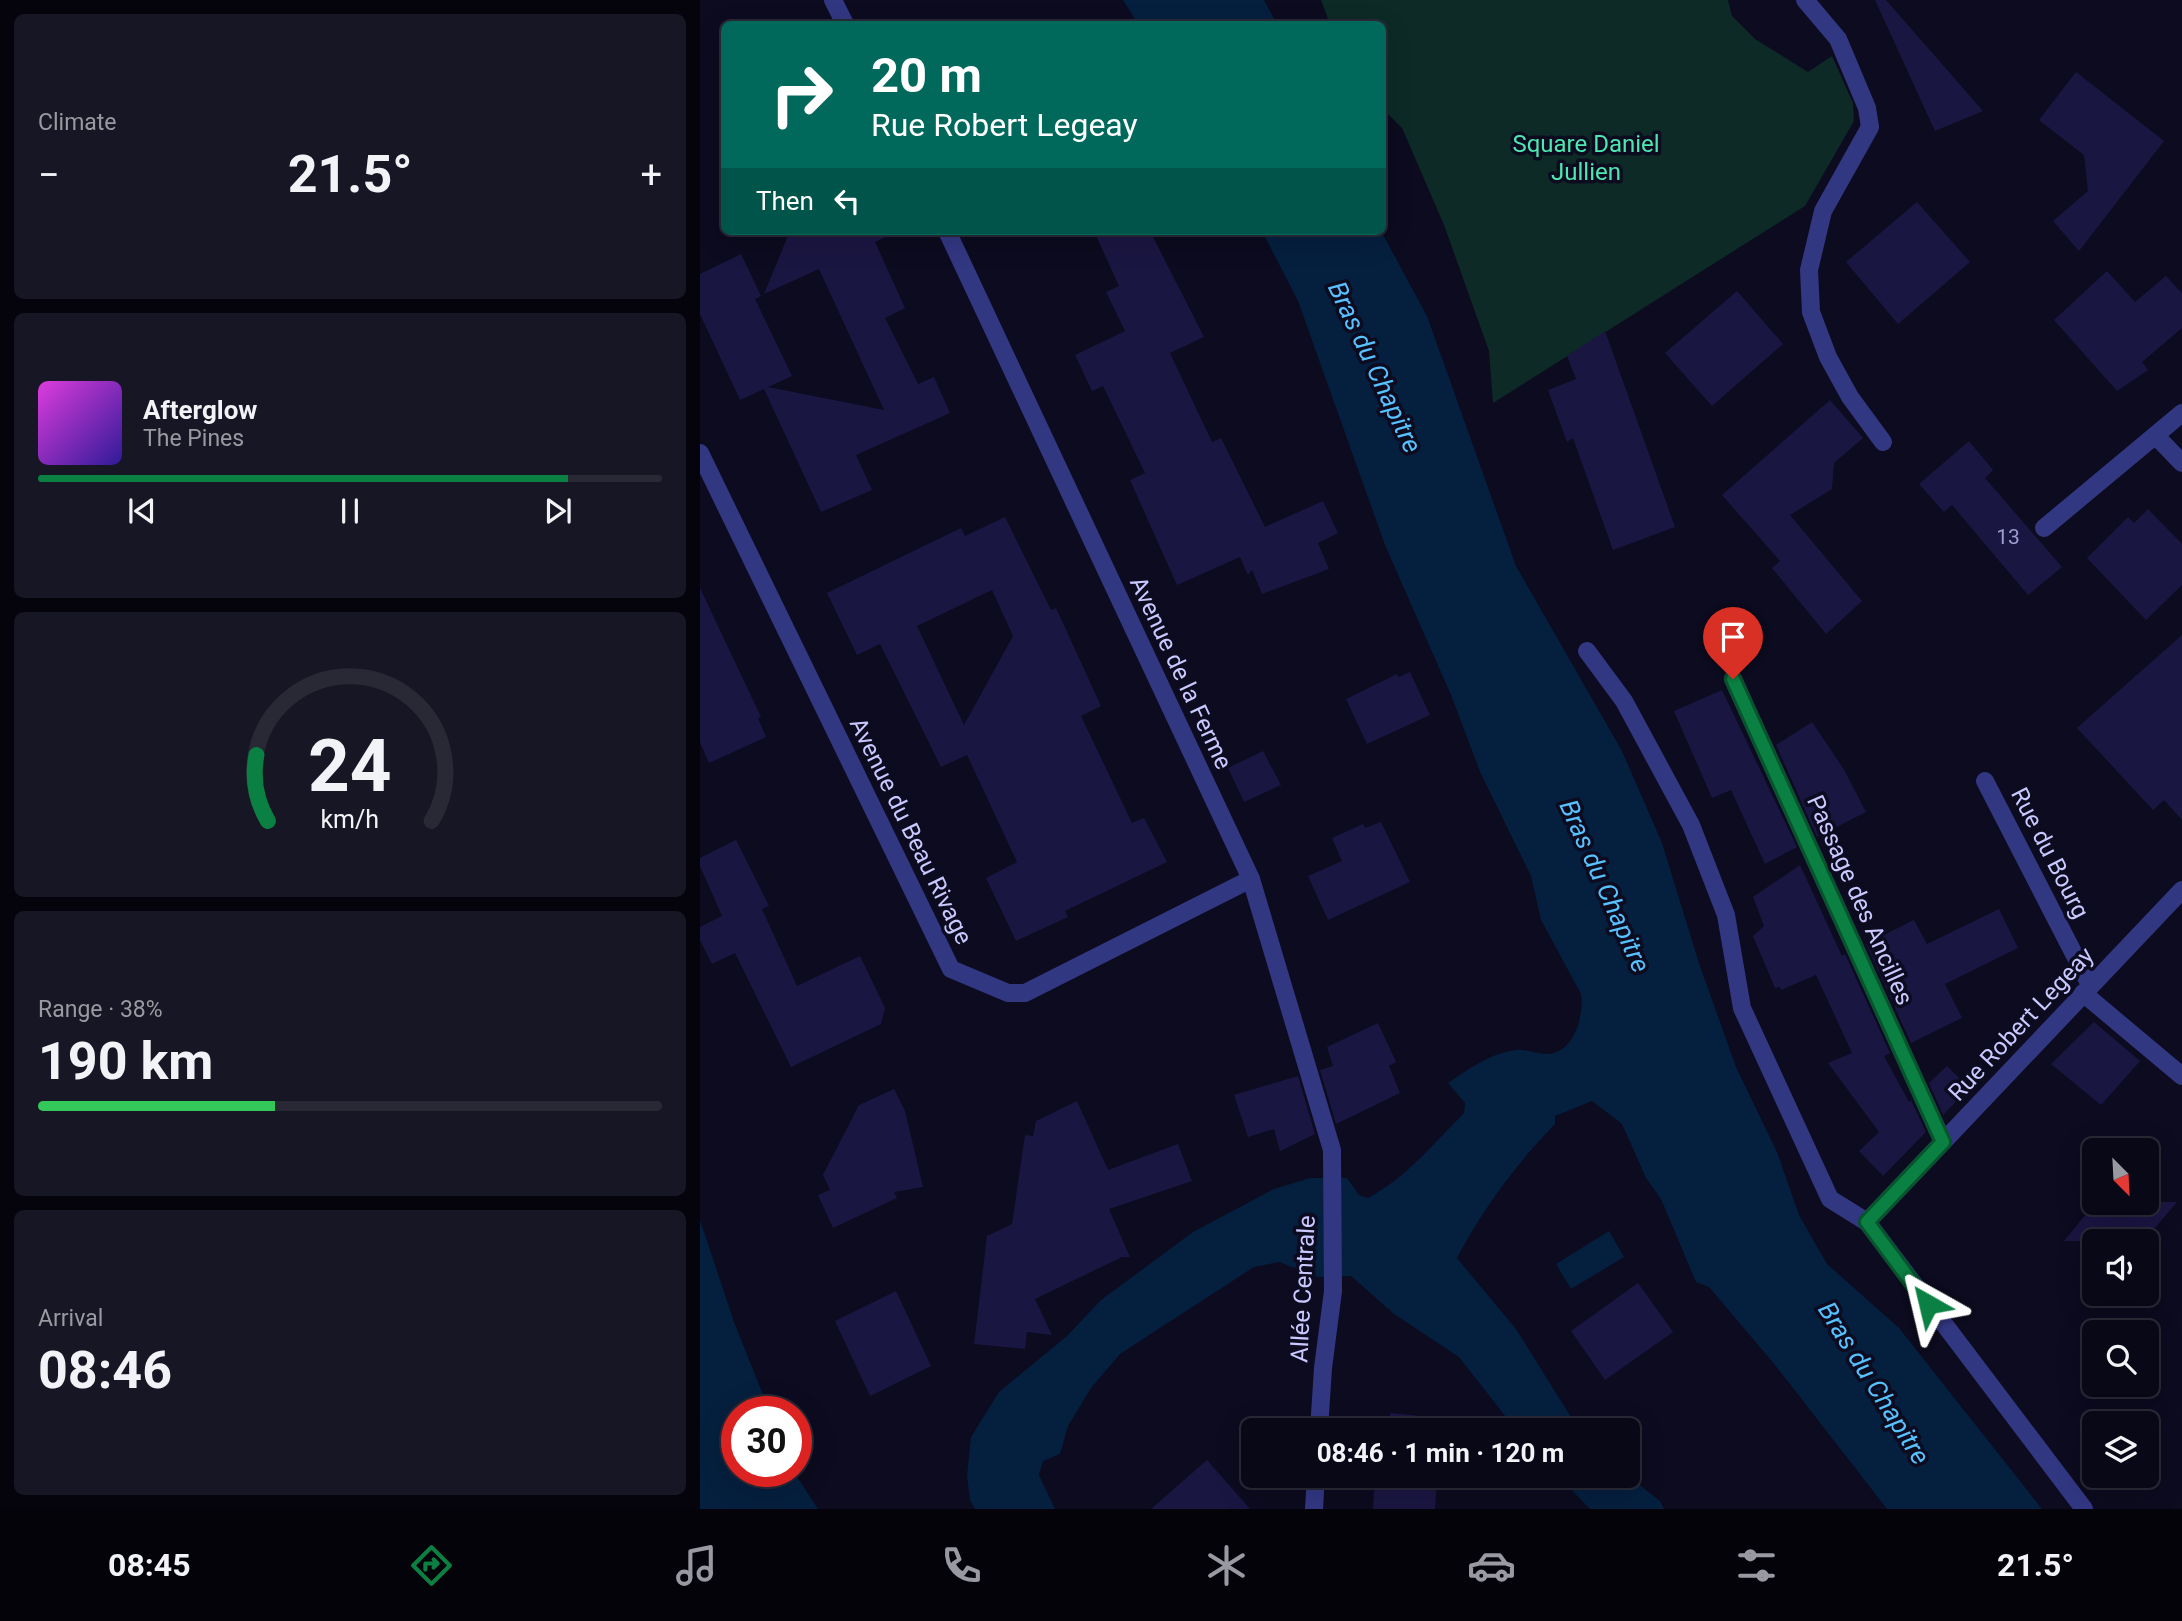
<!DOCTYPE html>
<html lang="en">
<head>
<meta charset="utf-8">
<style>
  :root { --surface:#090817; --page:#171624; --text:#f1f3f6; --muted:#999aa1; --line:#292936; --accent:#0b8043 }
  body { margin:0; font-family:Roboto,sans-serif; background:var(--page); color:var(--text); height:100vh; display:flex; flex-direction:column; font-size:26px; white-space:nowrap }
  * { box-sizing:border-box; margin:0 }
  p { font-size:23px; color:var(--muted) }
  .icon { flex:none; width:38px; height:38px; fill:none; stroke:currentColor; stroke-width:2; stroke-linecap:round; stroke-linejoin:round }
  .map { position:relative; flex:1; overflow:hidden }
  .details { display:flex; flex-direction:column; gap:14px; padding:14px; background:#05040d; width:700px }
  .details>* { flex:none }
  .banner { position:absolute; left:21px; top:21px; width:665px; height:214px; border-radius:10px; box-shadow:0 7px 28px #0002,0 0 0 2px var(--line); background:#00695c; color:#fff; overflow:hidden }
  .needle { width:46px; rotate:156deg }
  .fabs { position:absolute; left:1382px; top:1138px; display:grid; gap:14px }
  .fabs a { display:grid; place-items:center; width:77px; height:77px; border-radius:10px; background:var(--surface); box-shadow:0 7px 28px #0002,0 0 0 2px var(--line); font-size:35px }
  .speed { position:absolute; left:21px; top:1396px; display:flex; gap:14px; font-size:35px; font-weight:700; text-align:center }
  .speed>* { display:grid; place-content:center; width:91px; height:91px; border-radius:50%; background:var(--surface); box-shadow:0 7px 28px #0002,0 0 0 2px var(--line); line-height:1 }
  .speed .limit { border:10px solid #d22; background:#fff; color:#111 }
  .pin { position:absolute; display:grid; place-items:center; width:60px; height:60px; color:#fff; margin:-72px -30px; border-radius:50% 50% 50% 0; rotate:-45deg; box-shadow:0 0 7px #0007 }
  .pin .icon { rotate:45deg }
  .me { position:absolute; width:77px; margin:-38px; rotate:323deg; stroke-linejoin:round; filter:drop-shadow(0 0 5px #0008) }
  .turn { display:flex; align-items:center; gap:24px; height:147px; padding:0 35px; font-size:32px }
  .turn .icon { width:91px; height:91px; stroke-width:2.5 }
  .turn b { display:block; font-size:49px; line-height:60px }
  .then { display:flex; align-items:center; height:66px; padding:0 35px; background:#0003; gap:14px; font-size:26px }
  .big { font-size:52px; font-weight:700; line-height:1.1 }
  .details .tile { flex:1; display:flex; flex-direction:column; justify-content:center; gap:10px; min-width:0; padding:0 24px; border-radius:10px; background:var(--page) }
  .details .dial { align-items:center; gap:0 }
  .dial svg { height:182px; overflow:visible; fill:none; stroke:var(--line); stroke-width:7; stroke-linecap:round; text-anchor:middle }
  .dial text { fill:var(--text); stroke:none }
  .song { display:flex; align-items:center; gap:21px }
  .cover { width:84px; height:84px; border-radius:10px; background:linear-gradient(135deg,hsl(300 70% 55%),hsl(250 70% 35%)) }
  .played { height:7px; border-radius:4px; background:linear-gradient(90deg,var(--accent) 85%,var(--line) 85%) }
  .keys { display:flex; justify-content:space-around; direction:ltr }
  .heat { display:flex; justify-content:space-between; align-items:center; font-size:38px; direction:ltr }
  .charge { height:10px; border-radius:5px; background:linear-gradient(90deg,#34c759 38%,var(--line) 0) }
  .trip { position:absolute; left:541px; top:1418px; width:399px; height:70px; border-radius:10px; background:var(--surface); box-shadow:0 7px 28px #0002,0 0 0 2px var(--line); font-weight:700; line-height:70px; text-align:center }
  .tabs { display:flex; height:112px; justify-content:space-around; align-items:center; background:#040309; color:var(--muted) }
  .tabs .icon { width:49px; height:49px }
  .tabs .on { color:var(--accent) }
  .tabs b { font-size:32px; color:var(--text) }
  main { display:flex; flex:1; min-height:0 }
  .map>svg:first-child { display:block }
  .green { fill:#0d2a26 }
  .water { fill:#051f3e }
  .building { fill:#1a1642; fill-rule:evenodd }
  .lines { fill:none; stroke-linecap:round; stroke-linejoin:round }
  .minor { stroke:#323782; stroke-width:18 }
  .route-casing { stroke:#07532c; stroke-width:18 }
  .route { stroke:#0b8043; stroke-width:12 }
  .labels { text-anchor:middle; stroke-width:7; stroke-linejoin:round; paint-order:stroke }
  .number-label { font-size:21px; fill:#9e9cd0 }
  .park-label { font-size:24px; fill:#4de7b1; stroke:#0c0b1f }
  .street-label { font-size:24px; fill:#cac9ff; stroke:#0c0b1f }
  .water-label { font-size:26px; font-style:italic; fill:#57c2ff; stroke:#0c0b1f }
</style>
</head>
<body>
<main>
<section class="details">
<div class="tile"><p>Climate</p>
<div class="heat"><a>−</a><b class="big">21.5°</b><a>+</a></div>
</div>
<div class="tile">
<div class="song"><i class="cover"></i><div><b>Afterglow</b><p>The Pines</p></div></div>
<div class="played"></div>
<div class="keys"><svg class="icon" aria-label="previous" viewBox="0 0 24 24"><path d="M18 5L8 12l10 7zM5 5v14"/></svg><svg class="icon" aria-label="pause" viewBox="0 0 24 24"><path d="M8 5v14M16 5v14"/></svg><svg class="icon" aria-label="next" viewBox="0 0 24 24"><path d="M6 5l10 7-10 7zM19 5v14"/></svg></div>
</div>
<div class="tile dial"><svg viewBox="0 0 100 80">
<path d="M14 69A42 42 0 1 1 86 69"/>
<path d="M14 69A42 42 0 0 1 9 40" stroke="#0b8043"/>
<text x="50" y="56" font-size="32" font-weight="700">24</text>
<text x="50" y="72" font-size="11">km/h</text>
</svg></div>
<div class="tile"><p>Range · 38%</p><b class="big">190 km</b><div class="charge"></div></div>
<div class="tile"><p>Arrival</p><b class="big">08:46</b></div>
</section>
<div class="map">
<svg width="1482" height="1509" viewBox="0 0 1482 1509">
  <rect width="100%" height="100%" fill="#0c0b1f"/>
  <path class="green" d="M 621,0 L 1028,0 L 1032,16 L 1055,39 L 1108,72 L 1132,56 L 1153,103 L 1154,121 L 1105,206 L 793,403 L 789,351 L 744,225 L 702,128 L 683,109 L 682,24 L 630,24 Z"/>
  <g class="water">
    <path d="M 423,0 L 564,0 L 577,24 L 438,24 Z"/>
    <path d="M 562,231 L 681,231 L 727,316 L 816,566 L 922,751 L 962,843 L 999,963 L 1036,1067 L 1077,1152 L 1099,1215 L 1127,1264 L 1199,1328 L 1342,1509 L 1187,1509 L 1075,1365 L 1009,1287 L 996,1282 L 961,1199 L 946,1178 L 922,1124 L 892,1101 L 855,1116 L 855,1124 C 816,1164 783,1209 757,1258 L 816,1329 L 879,1430 L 816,1430 L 759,1357 L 694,1314 L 651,1276 L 618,1277 L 579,1262 L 554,1267 L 420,1354 L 391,1388 L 368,1426 L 360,1454 L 343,1461 L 339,1475 L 355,1509 L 275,1509 L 270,1500 L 267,1476 L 271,1437 L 299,1392 L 367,1336 L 401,1300 L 493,1232 L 574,1189 L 610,1178 L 647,1178 L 659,1195 L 668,1198 C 706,1178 734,1143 764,1113 L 765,1103 L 748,1083 C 769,1069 790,1053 816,1050 C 826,1049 837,1054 848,1054 C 875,1052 884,1015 881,994 L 841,920 L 831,876 L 781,774 L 751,695 L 685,545 L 598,301 Z"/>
    <path d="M 0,1220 L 34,1322 L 70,1412 L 37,1412 L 37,1472 L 94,1472 L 118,1509 L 0,1509 Z"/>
    <path d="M 909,1231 L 924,1257 L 871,1289 L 856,1264 Z"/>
    <path d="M 857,1475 L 927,1475 L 960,1501 L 964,1509 L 890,1509 Z"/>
  </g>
  <g class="building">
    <path d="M 1175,0 L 1186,0 L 1283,111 L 1235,131 Z"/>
    <path d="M 1376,72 L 1464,141 L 1379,251 L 1353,221 L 1388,191 L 1384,155 L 1339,120 Z"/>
    <path d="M 1217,202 L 1270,262 L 1198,324 L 1146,262 Z"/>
    <path d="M 90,231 L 198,231 L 175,242 L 205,308 L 185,318 L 218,384 L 234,377 L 250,413 L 156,455 L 172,490 L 121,512 L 64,389 L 40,400 L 0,314 L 0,274 L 41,254 L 61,296 L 55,299 L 92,376 L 68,387 L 184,410 L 119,269 L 64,294 Z"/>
    <path d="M 394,231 L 450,231 L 504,337 L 470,353 L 512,442 L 521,438 L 565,527 L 623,501 L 638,533 L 618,543 L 629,569 L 562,594 L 552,570 L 548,575 L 540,557 L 477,585 L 430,480 L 445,473 L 403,386 L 392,391 L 375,355 L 425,331 L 406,292 L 419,286 Z"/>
    <path d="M 1407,271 L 1435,302 L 1466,276 L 1482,293 L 1482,328 L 1442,362 L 1448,370 L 1417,391 L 1354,320 Z"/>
    <path d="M 1037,291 L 1083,344 L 1012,406 L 965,353 Z"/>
    <path d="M 905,331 L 975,527 L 913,550 L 873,438 L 867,442 L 848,390 L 876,379 L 867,356 Z"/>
    <path d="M 1130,400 L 1163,438 L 1134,463 L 1132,489 L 1090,515 L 1162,601 L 1126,634 L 1072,568 L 1080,561 L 1022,495 Z"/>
    <path d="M 1269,441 L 1293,470 L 1285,478 L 1362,567 L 1328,595 L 1252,505 L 1244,512 L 1219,484 Z"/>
    <path d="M 1448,509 L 1482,544 L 1482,585 L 1446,620 L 1387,558 L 1428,517 L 1434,523 Z"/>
    <path d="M 305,517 L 351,610 L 356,608 L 401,706 L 381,716 L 432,823 L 444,818 L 467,862 L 365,911 L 368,917 L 316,941 L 286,878 L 317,862 L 267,755 L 241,767 L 180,644 L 157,655 L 127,593 L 261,528 L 265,536 ZM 292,590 L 313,636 L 264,725 L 217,626 Z"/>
    <path d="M 0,588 L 61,717 L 58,718 L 66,737 L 9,763 L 0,742 Z"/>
    <path d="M 1482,635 L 1482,820 L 1464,800 L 1453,810 L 1377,728 Z"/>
    <path d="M 710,672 L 730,715 L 667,744 L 646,699 L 697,674 L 699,677 Z"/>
    <path d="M 1022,690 L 1097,847 L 1065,864 L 1031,790 L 1012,798 L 974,711 Z"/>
    <path d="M 1112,722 L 1143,768 L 1166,812 L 1117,837 L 1076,745 Z"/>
    <path d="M 563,751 L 581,785 L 544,802 L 528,768 Z"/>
    <path d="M 681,822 L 710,882 L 628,920 L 608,876 L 642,861 L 632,838 L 663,824 L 665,828 Z"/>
    <path d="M 36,840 L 69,906 L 62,909 L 97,986 L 160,956 L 185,1008 L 181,1024 L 91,1067 L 35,953 L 12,964 L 0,940 L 0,927 L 22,916 L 0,866 L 0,858 Z"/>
    <path d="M 1100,865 L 1142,956 L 1145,954 L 1190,1053 L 1184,1056 L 1209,1102 L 1211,1100 L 1226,1132 L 1183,1176 L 1159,1151 L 1179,1132 L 1128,1063 L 1152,1053 L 1116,975 L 1081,990 L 1080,987 L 1075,988 L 1053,936 L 1064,926 L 1053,897 Z"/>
    <path d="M 1299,909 L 1318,948 L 1245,984 L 1262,1018 L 1211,1043 L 1166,944 L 1214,920 L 1227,944 Z"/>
    <path d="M 1394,1022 L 1440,1061 L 1401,1105 L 1351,1064 Z"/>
    <path d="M 678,1023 L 696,1062 L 689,1066 L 700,1093 L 636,1124 L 620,1070 L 633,1066 L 627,1047 Z"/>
    <path d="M 1247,1066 L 1269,1088 L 1243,1115 L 1229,1083 Z"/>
    <path d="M 598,1076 L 615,1134 L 580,1151 L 574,1129 L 548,1137 L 534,1095 Z"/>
    <path d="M 194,1089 L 205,1111 L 223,1187 L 194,1192 L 197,1198 L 133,1228 L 118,1195 L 130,1190 L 123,1175 L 159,1105 Z"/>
    <path d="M 377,1101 L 408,1170 L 478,1144 L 492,1181 L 409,1209 L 430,1257 L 422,1257 L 335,1299 L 352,1335 L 327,1332 L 325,1349 L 274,1344 L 287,1236 L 312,1224 L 325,1135 L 333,1136 L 336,1121 Z"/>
    <path d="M 1396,1202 L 1477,1202 L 1444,1241 L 1364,1241 Z"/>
    <path d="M 938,1283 L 973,1332 L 905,1380 L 871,1331 Z"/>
    <path d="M 196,1291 L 231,1366 L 170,1396 L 135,1321 Z"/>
    <path d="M 690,1413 L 741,1418 L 740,1430 L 689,1430 Z"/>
    <path d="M 507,1460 L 550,1509 L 451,1509 Z"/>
    <path d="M 675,1475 L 737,1475 L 735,1509 L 673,1509 Z"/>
  </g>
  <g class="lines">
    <g class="minor">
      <path d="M 133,0 L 145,24"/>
      <path d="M 1105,0 L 1138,39 L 1167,108 L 1170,127 L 1123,211 L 1109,270 L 1111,312 L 1128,357 L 1150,397 L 1183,442"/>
      <path d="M 247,231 L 551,879 L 632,1150 L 633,1291 L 623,1368 L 619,1430"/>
      <path d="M 1456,436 L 1482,463"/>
      <path d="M 0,453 L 251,969 L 308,993 L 325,993 L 551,879"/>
      <path d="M 1344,528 L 1482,413"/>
      <path d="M 887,651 L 924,701 L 991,825 L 1026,915 L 1042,1008 L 1130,1199 L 1167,1222 L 1384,1509"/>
      <path d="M 1033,679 L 1243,1142"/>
      <path d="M 1285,781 L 1390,985"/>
      <path d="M 1383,993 L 1482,1076"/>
      <path d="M 1167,1222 L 1482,890"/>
      <path d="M 614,1509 L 616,1475"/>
    </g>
  </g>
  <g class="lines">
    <g class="route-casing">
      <path id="route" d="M 1033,679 L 1243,1142 L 1167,1222 L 1228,1304"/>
    </g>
    <use href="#route" class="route"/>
  </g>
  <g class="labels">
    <g class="number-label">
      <text x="1308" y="544">13</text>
    </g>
    <g class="park-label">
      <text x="886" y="152">Square Daniel<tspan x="886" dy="28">Jullien</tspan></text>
    </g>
    <g class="street-label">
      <text transform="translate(481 673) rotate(65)" y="8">Avenue de la Ferme</text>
      <text transform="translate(211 831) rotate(64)" y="8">Avenue du Beau Rivage</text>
      <text transform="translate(1350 853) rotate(63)" y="8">Rue du Bourg</text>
      <text transform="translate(1160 900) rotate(66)" y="8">Passage des Ancilles</text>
      <text transform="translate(1321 1024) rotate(-47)" y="8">Rue Robert Legeay</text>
      <text transform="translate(603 1289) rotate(-87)" y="8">Allée Centrale</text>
    </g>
    <g class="water-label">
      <text transform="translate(675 367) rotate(65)" y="9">Bras du Chapitre</text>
      <text transform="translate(905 886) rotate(66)" y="9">Bras du Chapitre</text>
      <text transform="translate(1174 1383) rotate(58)" y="9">Bras du Chapitre</text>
    </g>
  </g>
</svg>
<div class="fabs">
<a><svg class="needle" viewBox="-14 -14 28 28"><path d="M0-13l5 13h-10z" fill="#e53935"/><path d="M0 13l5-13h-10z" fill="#999aa1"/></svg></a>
<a><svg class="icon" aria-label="sound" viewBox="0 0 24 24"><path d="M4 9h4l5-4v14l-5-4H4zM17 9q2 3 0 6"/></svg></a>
<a><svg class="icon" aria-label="search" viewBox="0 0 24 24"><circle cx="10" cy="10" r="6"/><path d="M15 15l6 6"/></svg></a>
<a><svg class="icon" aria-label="layers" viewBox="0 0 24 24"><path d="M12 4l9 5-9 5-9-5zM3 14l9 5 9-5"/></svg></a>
</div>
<div class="speed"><div class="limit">30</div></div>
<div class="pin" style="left:1033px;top:679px;background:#d93025"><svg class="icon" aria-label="arrive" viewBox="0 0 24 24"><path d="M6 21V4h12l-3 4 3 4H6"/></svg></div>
<svg class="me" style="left:1228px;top:1304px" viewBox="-20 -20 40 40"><path d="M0-17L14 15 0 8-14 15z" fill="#0b8043" stroke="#fff" stroke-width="4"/></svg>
<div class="trip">08:46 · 1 min · 120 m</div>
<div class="banner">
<div class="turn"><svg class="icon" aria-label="right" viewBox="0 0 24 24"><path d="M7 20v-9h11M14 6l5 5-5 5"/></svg><div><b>20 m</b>Rue Robert Legeay</div></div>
<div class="then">Then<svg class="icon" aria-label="left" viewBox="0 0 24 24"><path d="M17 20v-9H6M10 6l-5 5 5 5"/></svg></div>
</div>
</div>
</main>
<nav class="tabs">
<b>08:45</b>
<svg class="icon on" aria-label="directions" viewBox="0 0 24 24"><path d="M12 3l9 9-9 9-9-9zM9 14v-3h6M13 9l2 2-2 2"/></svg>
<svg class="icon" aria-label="music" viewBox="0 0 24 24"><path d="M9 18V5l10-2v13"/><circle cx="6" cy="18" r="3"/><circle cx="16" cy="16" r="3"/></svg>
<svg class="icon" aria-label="phone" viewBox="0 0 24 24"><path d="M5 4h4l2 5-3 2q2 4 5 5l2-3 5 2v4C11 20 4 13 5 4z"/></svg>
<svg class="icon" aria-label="climate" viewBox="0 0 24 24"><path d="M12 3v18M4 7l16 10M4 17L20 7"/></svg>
<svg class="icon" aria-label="car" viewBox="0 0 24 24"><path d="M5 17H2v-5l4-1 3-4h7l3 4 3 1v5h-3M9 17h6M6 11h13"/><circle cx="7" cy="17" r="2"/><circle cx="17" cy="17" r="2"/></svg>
<svg class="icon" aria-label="filters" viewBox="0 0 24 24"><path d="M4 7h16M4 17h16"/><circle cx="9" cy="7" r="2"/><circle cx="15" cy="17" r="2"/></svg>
<b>21.5°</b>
</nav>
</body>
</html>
